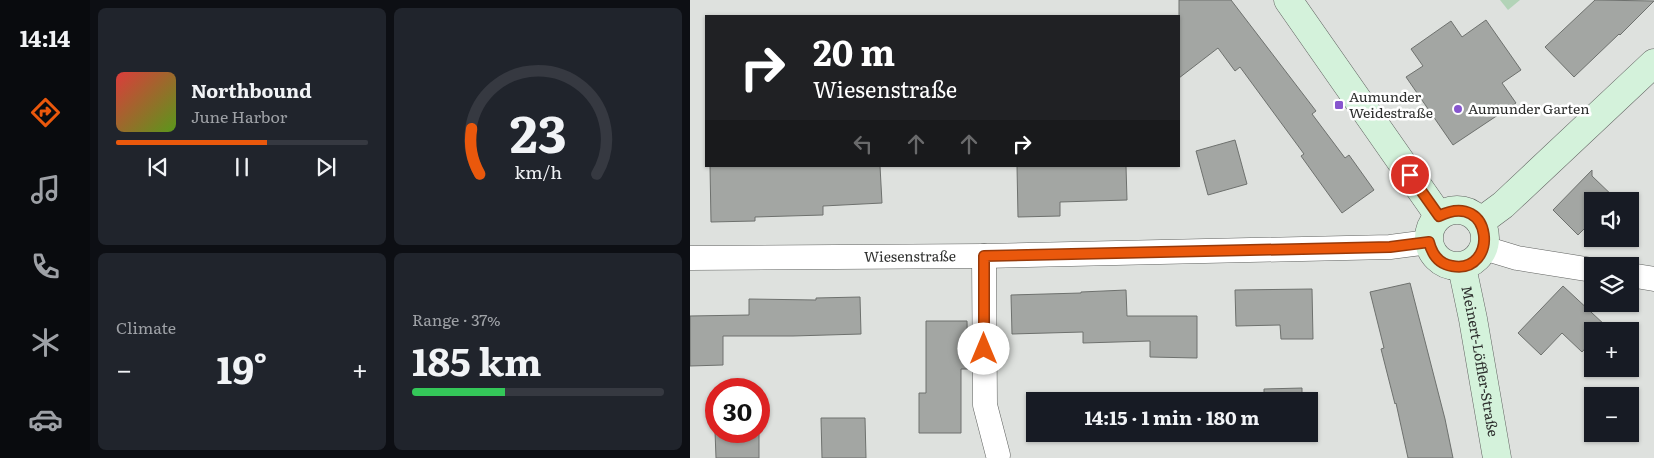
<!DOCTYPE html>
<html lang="en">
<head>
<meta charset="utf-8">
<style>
  :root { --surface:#171b24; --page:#20242c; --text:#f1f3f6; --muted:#9ea1a6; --line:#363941; --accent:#ea580c }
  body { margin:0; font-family:Literata,serif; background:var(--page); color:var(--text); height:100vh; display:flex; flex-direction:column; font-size:19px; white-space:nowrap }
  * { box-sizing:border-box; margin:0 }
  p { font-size:16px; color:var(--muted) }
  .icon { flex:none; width:28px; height:28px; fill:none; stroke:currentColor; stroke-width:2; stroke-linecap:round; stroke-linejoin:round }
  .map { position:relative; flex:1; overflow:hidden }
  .panel { display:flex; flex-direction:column; gap:8px; padding:8px; background:#0d0f14; width:600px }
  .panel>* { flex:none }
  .top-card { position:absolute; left:15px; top:15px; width:475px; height:152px; border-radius:0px; box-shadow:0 1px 4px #0004; background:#202124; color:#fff; overflow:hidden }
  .controls { position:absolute; left:894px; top:192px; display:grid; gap:10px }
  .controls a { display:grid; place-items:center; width:55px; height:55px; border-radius:0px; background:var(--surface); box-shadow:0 1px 4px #0004; font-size:25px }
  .speed { position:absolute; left:15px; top:378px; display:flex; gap:10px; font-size:25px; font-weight:700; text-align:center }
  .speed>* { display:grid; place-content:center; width:65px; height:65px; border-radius:50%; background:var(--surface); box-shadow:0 1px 4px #0004; line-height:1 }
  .speed .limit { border:8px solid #d22; background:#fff; color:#111 }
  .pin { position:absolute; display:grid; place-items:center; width:42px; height:42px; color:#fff; margin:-21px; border:2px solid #fff; border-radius:50%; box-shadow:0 1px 5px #0007 }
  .me { position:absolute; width:55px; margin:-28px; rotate:0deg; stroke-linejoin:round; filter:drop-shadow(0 0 4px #0008) }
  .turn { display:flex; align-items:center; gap:18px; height:105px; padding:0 25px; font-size:22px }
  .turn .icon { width:65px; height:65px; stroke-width:2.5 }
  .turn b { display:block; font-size:35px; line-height:42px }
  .lanes { display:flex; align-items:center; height:48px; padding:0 25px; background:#0003; justify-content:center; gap:25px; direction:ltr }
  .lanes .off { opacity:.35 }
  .big { font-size:38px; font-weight:700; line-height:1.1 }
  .panel .tile { flex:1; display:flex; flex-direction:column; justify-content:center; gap:8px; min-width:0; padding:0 18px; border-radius:8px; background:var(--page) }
  .panel .dial { align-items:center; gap:0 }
  .dial svg { height:130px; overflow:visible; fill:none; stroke:var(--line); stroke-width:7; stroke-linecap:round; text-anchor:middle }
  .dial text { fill:var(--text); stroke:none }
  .song { display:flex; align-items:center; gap:15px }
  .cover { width:60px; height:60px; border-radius:8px; background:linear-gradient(135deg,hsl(0 70% 55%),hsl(90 70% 35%)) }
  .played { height:5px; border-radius:2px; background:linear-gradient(90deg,var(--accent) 60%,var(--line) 60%) }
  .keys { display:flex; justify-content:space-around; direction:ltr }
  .heat { display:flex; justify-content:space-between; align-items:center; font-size:28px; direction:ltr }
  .charge { height:8px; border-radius:4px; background:linear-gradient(90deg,#34c759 37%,var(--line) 0) }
  .panel .tiles { flex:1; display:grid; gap:8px; grid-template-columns:repeat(2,1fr) }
  .trip { position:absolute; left:336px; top:392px; width:292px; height:50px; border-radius:0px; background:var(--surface); box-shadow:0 1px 4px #0004; font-weight:700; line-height:50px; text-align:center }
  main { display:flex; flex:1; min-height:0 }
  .menu { display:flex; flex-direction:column; width:90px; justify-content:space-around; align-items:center; background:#090b0e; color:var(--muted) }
  .menu .icon { width:35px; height:35px }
  .menu .on { color:var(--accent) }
  .menu b { font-size:22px; color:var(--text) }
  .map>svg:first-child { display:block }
  .green { fill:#b2d3b7 }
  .building { fill:#a3a6a3; stroke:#6e716e }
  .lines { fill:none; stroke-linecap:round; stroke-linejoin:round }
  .street-casing { stroke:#606260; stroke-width:25 }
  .secondary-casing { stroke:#606260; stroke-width:29 }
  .street { stroke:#fff; stroke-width:24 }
  .secondary { stroke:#d4f2db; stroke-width:28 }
  .route-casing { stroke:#983908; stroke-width:12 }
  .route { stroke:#ea580c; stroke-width:9 }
  .poi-dot { fill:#8756ce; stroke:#fff; stroke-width:2 }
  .labels { text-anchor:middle; stroke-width:5; stroke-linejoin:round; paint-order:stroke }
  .poi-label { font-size:14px; fill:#2d2e2d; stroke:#fff; text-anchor:start }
  .street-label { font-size:14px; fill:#2d2e2d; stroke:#fff }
</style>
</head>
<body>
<main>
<nav class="menu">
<b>14:14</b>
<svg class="icon on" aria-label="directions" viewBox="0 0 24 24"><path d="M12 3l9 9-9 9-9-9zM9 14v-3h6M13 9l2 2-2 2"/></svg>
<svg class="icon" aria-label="music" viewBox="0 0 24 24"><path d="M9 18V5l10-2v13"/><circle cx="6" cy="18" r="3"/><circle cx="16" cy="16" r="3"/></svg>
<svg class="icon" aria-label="phone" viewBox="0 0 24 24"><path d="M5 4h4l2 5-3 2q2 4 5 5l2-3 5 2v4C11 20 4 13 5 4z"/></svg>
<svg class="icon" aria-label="climate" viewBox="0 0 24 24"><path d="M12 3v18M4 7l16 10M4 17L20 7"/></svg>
<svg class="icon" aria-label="car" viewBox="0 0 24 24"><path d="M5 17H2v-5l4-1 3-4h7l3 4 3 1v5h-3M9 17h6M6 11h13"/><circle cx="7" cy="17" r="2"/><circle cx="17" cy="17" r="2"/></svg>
</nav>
<section class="panel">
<div class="tiles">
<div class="tile">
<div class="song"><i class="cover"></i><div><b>Northbound</b><p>June Harbor</p></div></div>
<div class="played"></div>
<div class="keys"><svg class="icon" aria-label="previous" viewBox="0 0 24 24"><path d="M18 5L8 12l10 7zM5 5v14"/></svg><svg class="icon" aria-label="pause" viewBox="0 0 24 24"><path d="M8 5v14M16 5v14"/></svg><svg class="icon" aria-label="next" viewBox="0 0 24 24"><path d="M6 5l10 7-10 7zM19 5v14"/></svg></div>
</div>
<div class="tile dial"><svg viewBox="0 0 100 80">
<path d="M14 69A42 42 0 1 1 86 69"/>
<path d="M14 69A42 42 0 0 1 9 41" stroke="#ea580c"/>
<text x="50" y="56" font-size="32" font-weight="700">23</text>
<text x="50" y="72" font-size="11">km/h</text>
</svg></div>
<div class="tile"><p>Climate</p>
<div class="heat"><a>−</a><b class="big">19°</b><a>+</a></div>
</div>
<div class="tile"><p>Range · 37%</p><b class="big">185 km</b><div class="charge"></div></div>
</div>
</section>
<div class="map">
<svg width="964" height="458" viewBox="0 0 964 458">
  <rect width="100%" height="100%" fill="#dee1de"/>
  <path class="green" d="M 810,0 L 830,0 L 818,10 Z"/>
  <g class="building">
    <path d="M 489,0 L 541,0 L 626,111 L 622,114 L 655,158 L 659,155 L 684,190 L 652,213 L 611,156 L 614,154 L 550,67 L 545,71 L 528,48 L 489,78 Z"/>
    <path d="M 905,0 L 964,1 L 930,35 L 929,34 L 884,77 L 855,47 Z"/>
    <path d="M 796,20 L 831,70 L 812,83 L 826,103 L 763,145 L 716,77 L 733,66 L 721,49 L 761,21 L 772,37 Z"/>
    <path d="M 545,140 L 557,184 L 518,195 L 506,151 Z"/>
    <path d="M 20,166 L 190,166 L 192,203 L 133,206 L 133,215 L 65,217 L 65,221 L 21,222 Z"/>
    <path d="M 327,166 L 436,166 L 437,200 L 370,202 L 370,216 L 328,217 Z"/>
    <path d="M 902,170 L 902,176 L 928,201 L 902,201 L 902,221 L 888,235 L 863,210 Z"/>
    <path d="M 720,283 L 755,419 L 763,458 L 718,458 L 706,403 L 705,404 L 691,349 L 694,348 L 680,292 Z"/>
    <path d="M 873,286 L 916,326 L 912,331 L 902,331 L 902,341 L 892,352 L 872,333 L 851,355 L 828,333 Z"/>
    <path d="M 622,289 L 623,339 L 591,339 L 590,325 L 546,326 L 545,290 Z"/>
    <path d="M 436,290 L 437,316 L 507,316 L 507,358 L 460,357 L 460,341 L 393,343 L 393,332 L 322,334 L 321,295 L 391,293 L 391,292 Z"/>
    <path d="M 170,297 L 171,334 L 103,336 L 33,336 L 33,365 L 0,366 L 0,316 L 59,315 L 59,299 L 126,300 L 126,298 Z"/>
    <path d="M 236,321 L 277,321 L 278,369 L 271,369 L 271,433 L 229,433 L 229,393 L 236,393 Z"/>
    <path d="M 612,388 L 612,401 L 574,401 L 574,389 Z"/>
    <path d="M 394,397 L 440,397 L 441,401 L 394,401 Z"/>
    <path d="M 131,418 L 175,418 L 176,458 L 132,458 Z"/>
    <path d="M 25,431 L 69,431 L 69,458 L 26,458 Z"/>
    <path d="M 395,434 L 441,434 L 441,436 L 395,437 Z"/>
    <path d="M 575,434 L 613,434 L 613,439 L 575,440 Z"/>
  </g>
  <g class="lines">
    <g class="street-casing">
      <g id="street">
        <path d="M 794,248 L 827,258 L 902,270"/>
        <path d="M 294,256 L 295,405 L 308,455"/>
        <path id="s1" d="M 0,258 L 294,256 L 700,247 L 739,242"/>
        <path d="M 940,275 L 964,279"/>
      </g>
    </g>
    <g class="secondary-casing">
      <g id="secondary">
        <path d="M 598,0 L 749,216"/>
        <circle cx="767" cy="238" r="28"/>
        <path d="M 790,222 L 813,205 L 964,63"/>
        <path id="s2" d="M 772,267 L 783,319 L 807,458"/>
      </g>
    </g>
    <use href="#street" class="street"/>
    <use href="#secondary" class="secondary"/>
  </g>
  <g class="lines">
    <g class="route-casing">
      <path id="route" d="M 294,349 L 294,256 L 700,247 L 739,242 C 742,254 749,264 762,266 C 809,275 804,189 749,216 L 720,175"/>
    </g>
    <use href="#route" class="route"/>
  </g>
  <g class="poi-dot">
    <rect x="644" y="100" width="10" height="10" rx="2.5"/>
    <circle cx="768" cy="109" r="5"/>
  </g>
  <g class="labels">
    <g class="poi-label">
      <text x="659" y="102">Aumunder<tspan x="659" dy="16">Weidestraße</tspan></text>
      <text x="778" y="114">Aumunder Garten</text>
    </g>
    <g class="street-label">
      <text dy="5" stroke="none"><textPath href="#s1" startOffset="220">Wiesenstraße</textPath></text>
      <text dy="5" stroke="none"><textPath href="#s2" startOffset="96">Meinert-Löffler-Straße</textPath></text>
    </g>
  </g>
</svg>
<div class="controls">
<a><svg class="icon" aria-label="sound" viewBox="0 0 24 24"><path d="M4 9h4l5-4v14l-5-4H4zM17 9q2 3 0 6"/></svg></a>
<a><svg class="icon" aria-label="layers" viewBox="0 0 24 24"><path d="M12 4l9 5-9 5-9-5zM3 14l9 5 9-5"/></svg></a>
<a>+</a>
<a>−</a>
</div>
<div class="speed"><div class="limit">30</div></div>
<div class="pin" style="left:720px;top:175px;background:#d93025"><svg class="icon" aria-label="arrive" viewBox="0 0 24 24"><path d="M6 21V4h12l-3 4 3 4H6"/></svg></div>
<svg class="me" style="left:294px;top:349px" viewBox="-20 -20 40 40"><circle r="19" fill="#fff"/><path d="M0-13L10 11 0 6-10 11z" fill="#ea580c"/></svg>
<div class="trip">14:15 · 1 min · 180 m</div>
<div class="top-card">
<div class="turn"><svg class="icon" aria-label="right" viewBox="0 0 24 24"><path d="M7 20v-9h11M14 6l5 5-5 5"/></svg><div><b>20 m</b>Wiesenstraße</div></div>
<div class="lanes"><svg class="icon off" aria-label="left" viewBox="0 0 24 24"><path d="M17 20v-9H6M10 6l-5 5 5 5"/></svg><svg class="icon off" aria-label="ahead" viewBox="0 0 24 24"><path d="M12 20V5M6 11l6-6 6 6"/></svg><svg class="icon off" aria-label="ahead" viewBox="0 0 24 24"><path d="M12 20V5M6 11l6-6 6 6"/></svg><svg class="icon" aria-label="right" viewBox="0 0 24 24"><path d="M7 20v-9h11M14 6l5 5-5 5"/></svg></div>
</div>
</div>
</main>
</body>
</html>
